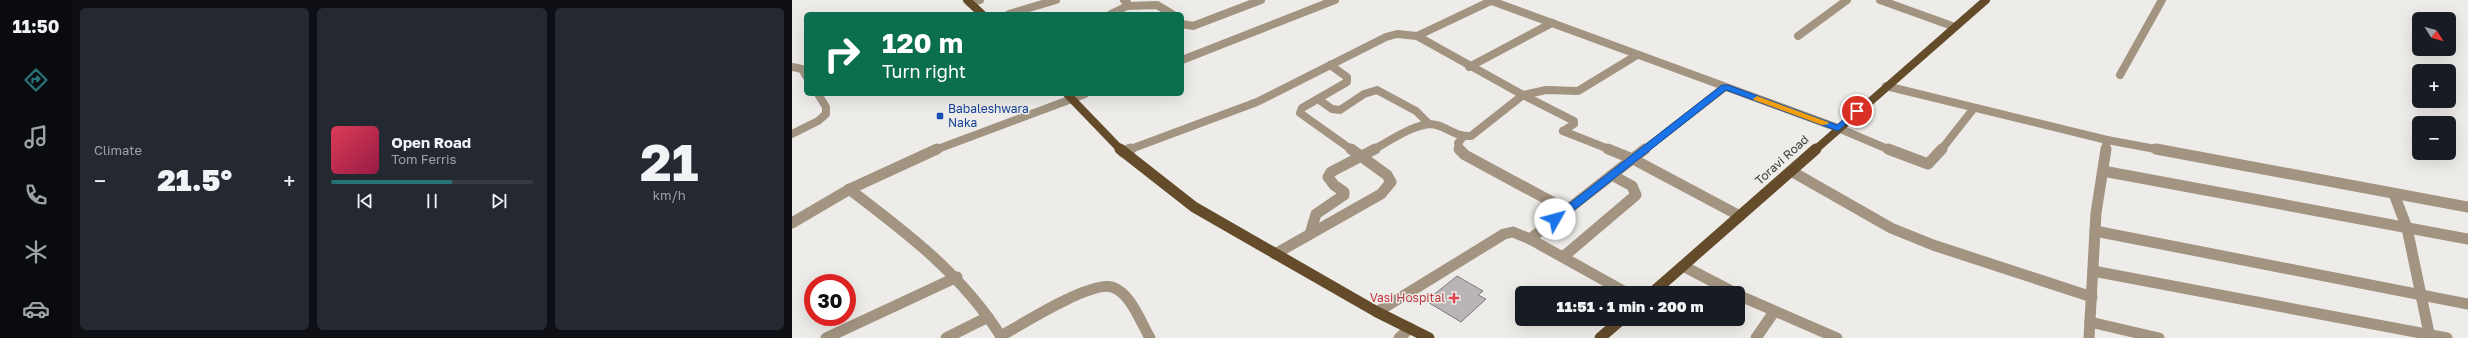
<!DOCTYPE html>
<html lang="en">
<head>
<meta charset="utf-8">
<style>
  :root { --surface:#171b24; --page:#242831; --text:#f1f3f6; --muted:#9ea1a6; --line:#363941; --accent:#287276 }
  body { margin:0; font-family:"Golos Text",sans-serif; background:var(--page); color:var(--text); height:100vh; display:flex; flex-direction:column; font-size:15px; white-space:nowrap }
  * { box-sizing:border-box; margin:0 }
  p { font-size:13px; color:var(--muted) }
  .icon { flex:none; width:22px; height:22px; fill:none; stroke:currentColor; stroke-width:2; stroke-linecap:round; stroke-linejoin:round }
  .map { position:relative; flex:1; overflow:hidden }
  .drawer { display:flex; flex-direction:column; gap:8px; padding:8px; background:#0d0f14; width:720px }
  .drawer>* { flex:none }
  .banner { position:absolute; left:12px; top:12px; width:380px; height:84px; border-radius:6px; box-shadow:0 4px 16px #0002; background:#0b6e4f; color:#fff; overflow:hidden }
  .needle { width:26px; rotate:127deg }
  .buttons { position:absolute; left:1620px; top:12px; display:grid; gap:8px }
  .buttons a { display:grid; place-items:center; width:44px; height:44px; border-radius:6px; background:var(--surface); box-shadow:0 4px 16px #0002; font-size:20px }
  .speed { position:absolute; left:12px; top:274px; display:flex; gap:8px; font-size:20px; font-weight:700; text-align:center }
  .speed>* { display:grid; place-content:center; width:52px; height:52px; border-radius:50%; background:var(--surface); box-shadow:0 4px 16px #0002; line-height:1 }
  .speed .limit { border:6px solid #d22; background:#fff; color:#111 }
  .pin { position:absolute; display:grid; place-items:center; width:34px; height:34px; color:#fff; margin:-17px; border:2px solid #fff; border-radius:50%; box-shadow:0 1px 4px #0007 }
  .me { position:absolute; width:44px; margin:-22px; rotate:52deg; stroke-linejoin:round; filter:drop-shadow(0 0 3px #0008) }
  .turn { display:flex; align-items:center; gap:14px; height:84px; padding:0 12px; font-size:18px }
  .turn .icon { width:52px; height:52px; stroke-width:2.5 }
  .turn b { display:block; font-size:28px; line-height:34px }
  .big { font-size:30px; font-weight:800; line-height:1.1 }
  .drawer .tile { flex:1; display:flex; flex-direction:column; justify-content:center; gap:6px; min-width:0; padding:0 14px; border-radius:6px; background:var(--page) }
  .drawer .dial { align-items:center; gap:0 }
  .dial b { font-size:52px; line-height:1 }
  .song { display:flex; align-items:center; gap:12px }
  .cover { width:48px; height:48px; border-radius:6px; background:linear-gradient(135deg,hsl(350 70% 55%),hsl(340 70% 35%)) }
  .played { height:4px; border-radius:2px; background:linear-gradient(90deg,var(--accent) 60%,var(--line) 60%) }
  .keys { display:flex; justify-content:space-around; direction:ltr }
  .heat { display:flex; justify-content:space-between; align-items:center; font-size:22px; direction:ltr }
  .drawer .tiles { flex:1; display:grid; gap:8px; grid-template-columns:repeat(3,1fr) }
  .trip { position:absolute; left:723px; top:286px; width:230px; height:40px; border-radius:6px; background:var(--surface); box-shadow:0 4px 16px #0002; font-weight:800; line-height:40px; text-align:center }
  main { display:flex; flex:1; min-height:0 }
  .tabs { display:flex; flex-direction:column; width:72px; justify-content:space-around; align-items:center; background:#090b0e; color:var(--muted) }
  .tabs .icon { width:28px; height:28px }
  .tabs .on { color:var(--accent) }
  .tabs b { font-size:18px; color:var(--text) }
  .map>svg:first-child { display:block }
  .building { fill:#b9b5b7; stroke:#7d7a7c }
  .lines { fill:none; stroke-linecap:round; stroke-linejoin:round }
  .minor-far1 { stroke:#a29481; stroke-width:8 }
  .minor { stroke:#a29481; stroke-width:11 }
  .major-far1 { stroke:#644b2a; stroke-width:8 }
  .major { stroke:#644b2a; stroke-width:11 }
  .route { fill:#1a73e8; stroke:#114b97 }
  .slow { fill:#f59e0b }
  .transit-dot { fill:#1a4fb4; stroke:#eeece9; stroke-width:1.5 }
  .health-dot { fill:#e0444e; stroke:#eeece9; stroke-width:1.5 }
  .labels { text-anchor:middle; stroke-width:3; stroke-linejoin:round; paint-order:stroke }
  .transit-label { font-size:12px; fill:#164399; stroke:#eeece9; text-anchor:start }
  .street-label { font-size:12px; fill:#3d3d3b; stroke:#eeece9 }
  .health-label { font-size:12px; fill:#be3a42; stroke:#eeece9; text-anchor:end }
</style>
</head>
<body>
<main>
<nav class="tabs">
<b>11:50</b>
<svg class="icon on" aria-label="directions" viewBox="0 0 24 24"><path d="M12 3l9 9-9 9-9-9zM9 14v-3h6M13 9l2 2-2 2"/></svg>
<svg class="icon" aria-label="music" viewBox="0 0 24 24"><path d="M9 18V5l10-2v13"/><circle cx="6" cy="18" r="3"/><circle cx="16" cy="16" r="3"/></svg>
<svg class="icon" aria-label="phone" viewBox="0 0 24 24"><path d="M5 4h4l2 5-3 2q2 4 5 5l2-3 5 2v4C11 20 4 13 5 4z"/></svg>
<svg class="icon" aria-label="climate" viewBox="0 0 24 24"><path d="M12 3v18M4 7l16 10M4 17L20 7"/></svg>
<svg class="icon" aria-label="car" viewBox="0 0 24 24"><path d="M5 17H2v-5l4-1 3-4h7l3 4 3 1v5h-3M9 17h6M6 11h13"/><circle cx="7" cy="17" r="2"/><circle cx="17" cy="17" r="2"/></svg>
</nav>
<section class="drawer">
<div class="tiles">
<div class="tile"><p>Climate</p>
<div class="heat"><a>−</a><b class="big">21.5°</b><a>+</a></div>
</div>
<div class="tile">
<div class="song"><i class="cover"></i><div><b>Open Road</b><p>Tom Ferris</p></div></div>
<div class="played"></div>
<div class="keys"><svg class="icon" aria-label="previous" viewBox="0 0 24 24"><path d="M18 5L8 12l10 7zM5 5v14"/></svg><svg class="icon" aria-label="pause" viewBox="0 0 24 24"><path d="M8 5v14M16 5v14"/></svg><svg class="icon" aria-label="next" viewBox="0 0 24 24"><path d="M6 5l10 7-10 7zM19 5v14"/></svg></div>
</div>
<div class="tile dial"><b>21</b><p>km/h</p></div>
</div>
</section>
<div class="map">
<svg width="1676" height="338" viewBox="0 0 1676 338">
  <rect width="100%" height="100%" fill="#eeece9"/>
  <path class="building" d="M 665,276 L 691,291 L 686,295 L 694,299 L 669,322 L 634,301 Z"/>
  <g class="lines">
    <g class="minor-far1">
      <path d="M 697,0 L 1046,128 L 1098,150"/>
      <path d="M 1088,0 L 1163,27"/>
      <path d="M 699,1 L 625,36 L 731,95 L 754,90 L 786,91 L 845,55"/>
      <path d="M 178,3 L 188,0"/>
      <path d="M 335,6 L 365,5 L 380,14"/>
      <path d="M 217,14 L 264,0"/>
      <path d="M 319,14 L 335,6 L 335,2 L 332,0"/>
      <path d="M 390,24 L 401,26 L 469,0"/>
      <path d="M 1006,36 L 1055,0"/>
      <path d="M 390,60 L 543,0"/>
      <path d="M 538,65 L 555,77 L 555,82 L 510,108 L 508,113 L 560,150"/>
      <path d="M 0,67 L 10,69 L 14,76"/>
      <path d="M 677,67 L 760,23"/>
      <path d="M 1328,75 L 1370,0"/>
      <path d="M 1094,86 L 1315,140 L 1369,150"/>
      <path d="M 526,99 L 540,109 L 548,110 L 572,94 L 585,90 L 624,111 L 636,123"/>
      <path d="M 771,131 L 819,150"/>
      <path d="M 0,134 L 26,121 L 34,114 L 34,107 L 26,94"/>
      <path d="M 143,150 L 293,94"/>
      <path d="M 336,150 L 465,102 L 594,37 L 605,34 L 625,36"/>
      <path d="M 581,150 C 596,142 627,120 644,125 C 657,128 664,137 679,136 L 731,95 L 782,121 L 782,124 L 771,131"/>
      <path d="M 668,150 L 666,143 L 671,137"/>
      <path d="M 852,150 L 933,87"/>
      <path d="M 1149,150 L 1182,108"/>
      <path d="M 1313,150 L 1315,140"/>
    </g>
    <g class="minor">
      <path d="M 667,149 L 673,155 L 775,210"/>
      <path d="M 816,149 L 841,159 L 948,216"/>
      <path d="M 1096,149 L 1136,164 L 1150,149"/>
      <path d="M 1364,149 L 1676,207"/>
      <path d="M 331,152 L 339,149"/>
      <path d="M 999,171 L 1099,228 L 1141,245 L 1300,297"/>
      <path d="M 1311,171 L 1676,239"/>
      <path d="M 57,189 C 115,233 171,275 210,338"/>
      <path d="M 1602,194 L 1615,228 L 1638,338"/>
      <path d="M 0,223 L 58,189 L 145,149"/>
      <path d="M 1303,231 L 1676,304"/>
      <path d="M 518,234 L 524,214 L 552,195 L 552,192 L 542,185 L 536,177 L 539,172 L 583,149"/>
      <path d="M 738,239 L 853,149"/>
      <path d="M 483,254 L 589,194 L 599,182 L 595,175 L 559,149"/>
      <path d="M 771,257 L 844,195 L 840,186 L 820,175"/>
      <path d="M 891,266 L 943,293"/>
      <path d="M 1301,271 L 1655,338"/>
      <path d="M 946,295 L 1045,338"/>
      <path d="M 585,312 L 712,234 L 721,232 L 738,239 L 835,293"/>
      <path d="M 1298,322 L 1367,338"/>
      <path d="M 209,336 C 230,324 298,281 320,287 C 339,293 349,323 358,338"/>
      <path d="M 34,338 L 165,277"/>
      <path d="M 154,338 L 196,317"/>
      <path d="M 607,338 L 618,328"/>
      <path d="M 964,338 L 982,312"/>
      <path d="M 1297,338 L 1304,213 L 1314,149"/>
    </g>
    <g class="major-far1">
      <path d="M 175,0 L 190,14"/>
      <path d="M 275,94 L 329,150"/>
      <path d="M 1023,150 L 1194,0"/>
    </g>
    <g class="major">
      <path d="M 328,149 L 402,207 L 585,312 L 637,338"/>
      <path d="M 860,293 L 1024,149"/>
      <path d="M 808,338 L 830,319"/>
    </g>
  </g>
  <path class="route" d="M 930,85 L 936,85 L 1045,125 L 1062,110 L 1069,111 L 1046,131 L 934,90 L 767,222 L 760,222 L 760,217 Z"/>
  <path class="slow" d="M 965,96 L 1036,122 L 1037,124 L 1030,125 L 962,100 L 961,99 Z"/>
  <rect class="transit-dot" x="144" y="112" width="8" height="8" rx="2"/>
  <path class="health-dot" d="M660 292h4v4h4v4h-4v4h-4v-4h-4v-4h4z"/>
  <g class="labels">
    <g class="transit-label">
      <text x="156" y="113">Babaleshwara<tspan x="156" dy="14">Naka</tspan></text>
    </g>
    <g class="street-label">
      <text transform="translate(990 160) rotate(-42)" y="4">Toravi Road</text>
    </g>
    <g class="health-label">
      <text x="653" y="302">Vasi Hospital</text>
    </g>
  </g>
</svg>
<div class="buttons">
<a><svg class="needle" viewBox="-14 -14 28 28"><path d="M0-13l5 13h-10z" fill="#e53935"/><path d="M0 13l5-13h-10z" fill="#9ea1a6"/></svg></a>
<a>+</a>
<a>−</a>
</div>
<div class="speed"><div class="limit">30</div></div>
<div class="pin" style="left:1065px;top:111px;background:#d93025"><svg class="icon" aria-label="arrive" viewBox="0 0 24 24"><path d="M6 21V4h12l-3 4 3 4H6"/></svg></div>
<svg class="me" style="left:763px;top:219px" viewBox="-20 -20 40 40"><circle r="19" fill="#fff"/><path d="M0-13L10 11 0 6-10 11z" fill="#1a73e8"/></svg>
<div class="trip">11:51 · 1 min · 200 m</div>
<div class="banner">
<div class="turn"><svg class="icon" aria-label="right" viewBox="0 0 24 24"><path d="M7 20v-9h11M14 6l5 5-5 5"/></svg><div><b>120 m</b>Turn right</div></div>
</div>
</div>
</main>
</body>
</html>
